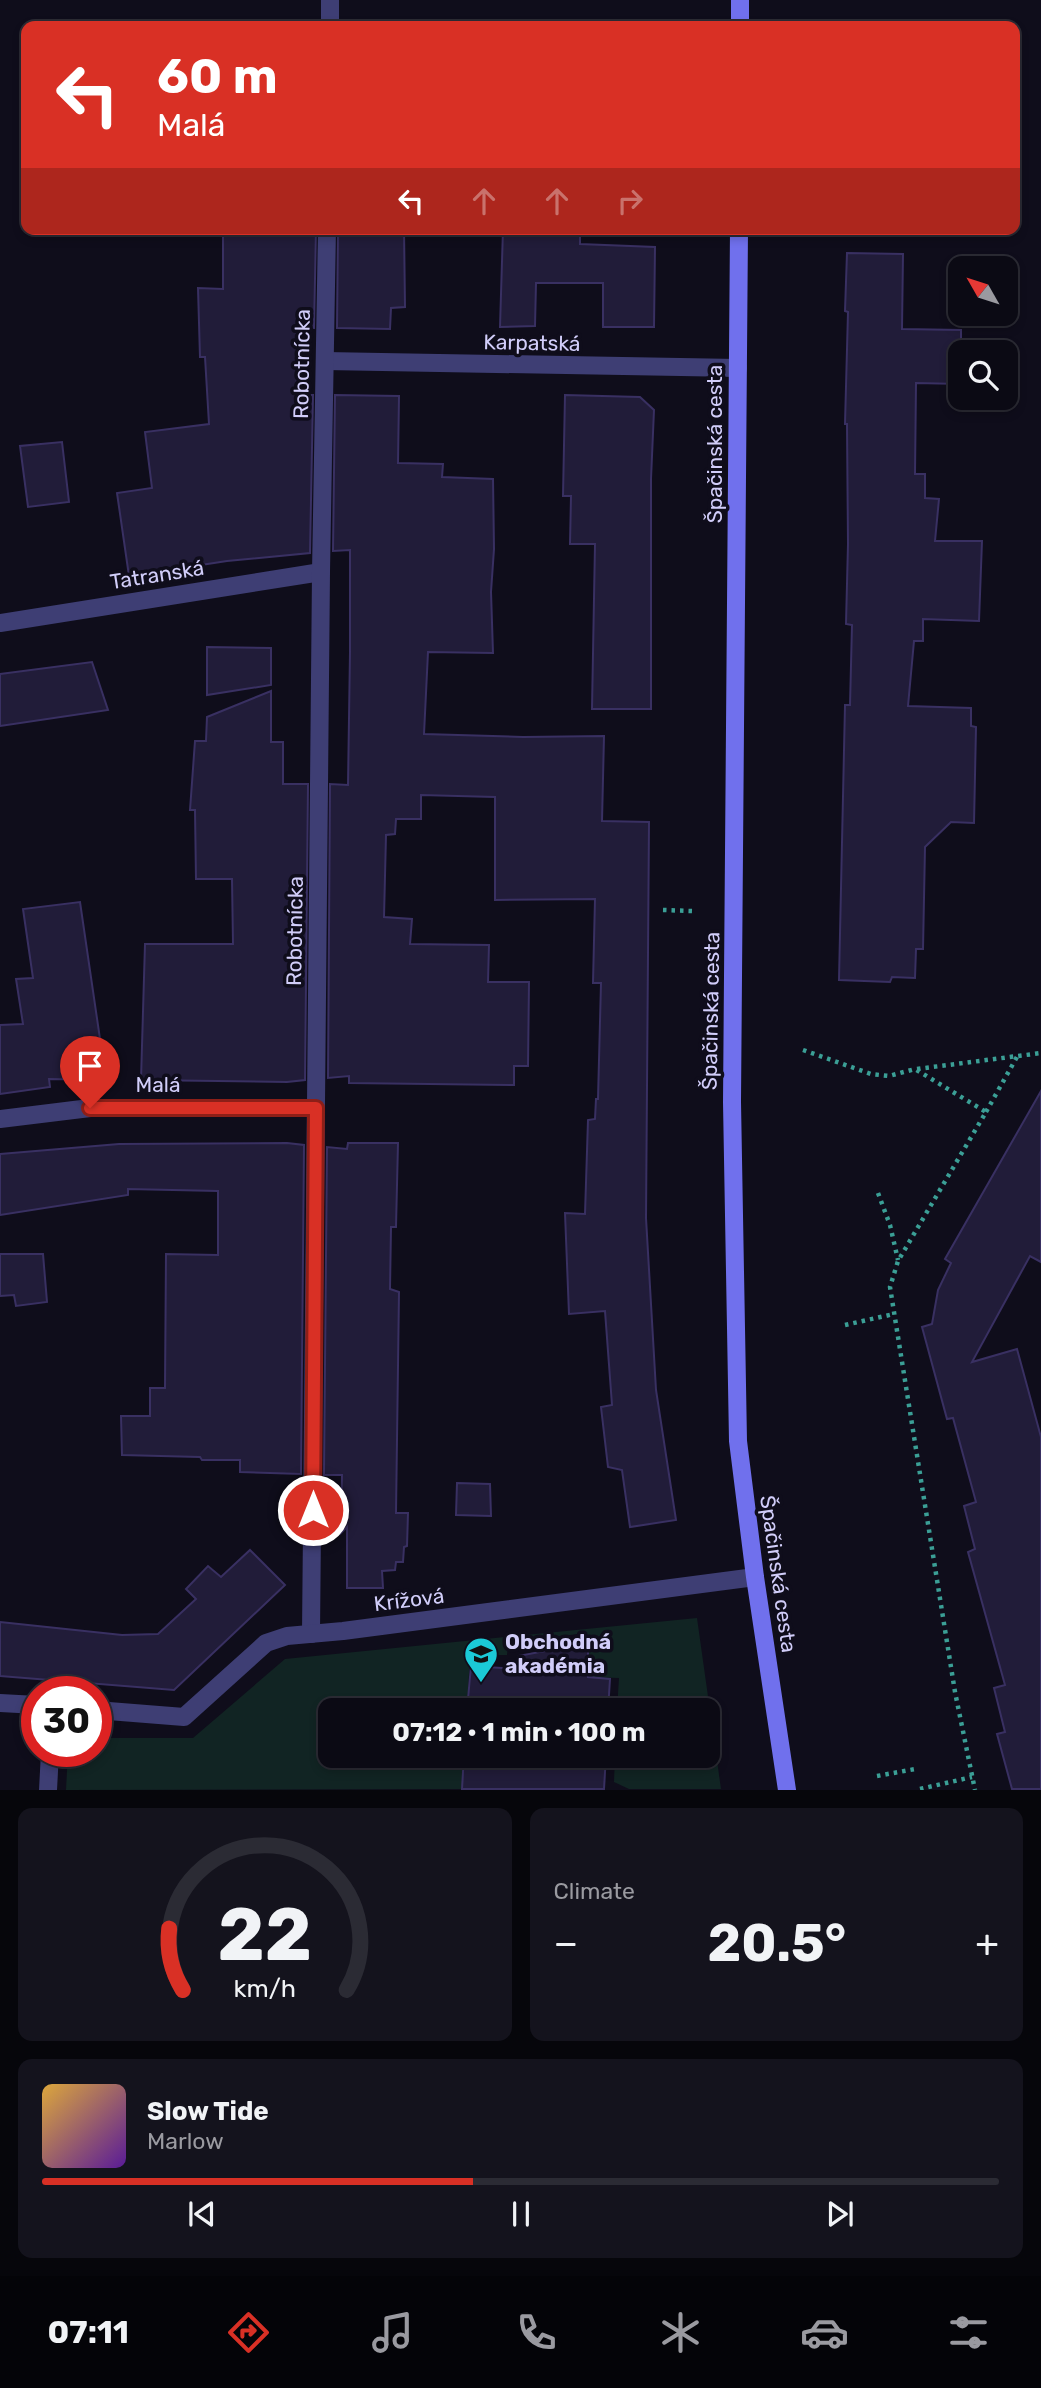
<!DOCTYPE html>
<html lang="en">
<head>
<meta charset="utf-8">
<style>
  :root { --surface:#0b0a14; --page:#14131d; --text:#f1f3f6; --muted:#9a9aa0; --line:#2b2b34; --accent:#d93025 }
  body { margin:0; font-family:Rubik,sans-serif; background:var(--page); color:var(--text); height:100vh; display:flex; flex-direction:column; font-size:26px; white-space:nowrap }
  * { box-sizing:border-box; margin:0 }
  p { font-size:23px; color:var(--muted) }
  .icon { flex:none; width:38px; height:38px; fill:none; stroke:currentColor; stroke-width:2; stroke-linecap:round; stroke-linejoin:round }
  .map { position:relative; height:1790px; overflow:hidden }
  .side { display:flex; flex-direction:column; gap:18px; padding:18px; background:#06060b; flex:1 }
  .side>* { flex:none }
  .banner { position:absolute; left:21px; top:21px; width:999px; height:214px; border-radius:14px; box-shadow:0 4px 10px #0003,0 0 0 2px var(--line); background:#d93025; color:#fff; overflow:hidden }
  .needle { width:46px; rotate:309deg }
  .tools { position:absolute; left:948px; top:256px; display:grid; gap:14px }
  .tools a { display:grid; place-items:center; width:70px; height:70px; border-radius:14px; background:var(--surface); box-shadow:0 4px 10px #0003,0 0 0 2px var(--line); font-size:35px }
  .speed { position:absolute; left:21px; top:1676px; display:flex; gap:14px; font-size:35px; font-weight:700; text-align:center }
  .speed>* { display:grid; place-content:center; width:91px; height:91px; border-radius:50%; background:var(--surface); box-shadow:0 4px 10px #0003,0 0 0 2px var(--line); line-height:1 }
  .speed .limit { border:10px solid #d22; background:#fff; color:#111 }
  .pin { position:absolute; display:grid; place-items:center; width:60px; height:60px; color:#fff; margin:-72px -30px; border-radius:50% 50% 50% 0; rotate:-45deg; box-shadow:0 0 7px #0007 }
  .pin .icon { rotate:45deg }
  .me { position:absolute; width:77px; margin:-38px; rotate:0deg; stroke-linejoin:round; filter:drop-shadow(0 0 5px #0008) }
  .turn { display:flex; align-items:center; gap:24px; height:147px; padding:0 21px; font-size:32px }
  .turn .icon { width:91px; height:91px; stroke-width:2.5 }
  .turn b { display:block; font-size:49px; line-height:60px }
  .lanes { display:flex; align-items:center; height:66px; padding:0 21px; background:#0003; justify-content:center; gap:35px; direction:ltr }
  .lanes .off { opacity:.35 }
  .big { font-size:52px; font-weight:700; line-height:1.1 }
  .side .tile { flex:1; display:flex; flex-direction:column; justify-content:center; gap:10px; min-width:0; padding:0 24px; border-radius:14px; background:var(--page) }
  .side .dial { align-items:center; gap:0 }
  .dial svg { height:182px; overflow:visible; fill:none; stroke:var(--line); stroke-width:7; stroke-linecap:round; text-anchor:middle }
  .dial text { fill:var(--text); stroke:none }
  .song { display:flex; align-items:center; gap:21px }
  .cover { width:84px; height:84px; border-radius:10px; background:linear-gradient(135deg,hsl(40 70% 55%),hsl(270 70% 35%)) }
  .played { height:7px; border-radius:4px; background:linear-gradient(90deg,var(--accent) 45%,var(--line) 45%) }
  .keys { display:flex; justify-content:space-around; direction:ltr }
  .heat { display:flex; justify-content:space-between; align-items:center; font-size:38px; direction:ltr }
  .side .tiles { flex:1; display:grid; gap:18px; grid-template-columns:1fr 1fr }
  .tile:last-child { grid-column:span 2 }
  .trip { position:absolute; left:318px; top:1698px; width:402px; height:70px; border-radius:14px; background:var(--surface); box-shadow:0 4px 10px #0003,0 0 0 2px var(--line); font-weight:700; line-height:70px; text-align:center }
  .menu { display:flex; height:112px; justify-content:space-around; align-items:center; background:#040408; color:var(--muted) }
  .menu .icon { width:49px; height:49px }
  .menu .active { color:var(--accent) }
  .menu b { font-size:32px; color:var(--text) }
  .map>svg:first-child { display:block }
  .green { fill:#112423 }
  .building { fill:#211c39; stroke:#393062; stroke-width:2 }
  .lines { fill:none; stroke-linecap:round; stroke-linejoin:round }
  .path { stroke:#3b9f96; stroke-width:4.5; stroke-dasharray:3.5 5; stroke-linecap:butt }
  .street { stroke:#3e3e74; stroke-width:18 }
  .secondary { stroke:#7070ed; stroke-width:18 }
  .route-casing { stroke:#8d1f18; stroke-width:18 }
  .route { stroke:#d93025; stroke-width:12 }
  .labels { text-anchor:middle; stroke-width:7; stroke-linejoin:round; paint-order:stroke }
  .street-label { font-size:21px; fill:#d1cdf9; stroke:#0f0d1b }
  .poi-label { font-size:21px; font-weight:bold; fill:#d1cdf9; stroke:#0f0d1b; text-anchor:start }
</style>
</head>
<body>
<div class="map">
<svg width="1041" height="1790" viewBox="0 0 1041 1790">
  <rect width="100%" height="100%" fill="#0f0d1b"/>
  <path class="green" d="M 697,1618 L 721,1789 L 629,1789 L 614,1782 L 615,1755 L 709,1755 L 709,1710 L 617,1710 L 619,1678 L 588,1677 L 588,1643 L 584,1633 L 508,1644 L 507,1655 L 470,1655 L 467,1710 L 331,1710 L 331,1755 L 464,1755 L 462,1789 L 66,1790 L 68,1752 L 96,1752 L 96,1738 L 193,1738 L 285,1659 Z"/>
  <g class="building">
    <path d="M 223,229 L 316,229 L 314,328 L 296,327 L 297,395 L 313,395 L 310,553 L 227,561 L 129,576 L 117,493 L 152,488 L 145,432 L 209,424 L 205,357 L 200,357 L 198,288 L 223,289 Z"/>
    <path d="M 338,229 L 404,229 L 405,307 L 391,308 L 390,329 L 337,328 Z"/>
    <path d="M 503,229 L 580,229 L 580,244 L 655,247 L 654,327 L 603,327 L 603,283 L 536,283 L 535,326 L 500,327 Z"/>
    <path d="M 847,253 L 903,254 L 902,329 L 961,330 L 961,384 L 916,383 L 915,474 L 925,474 L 925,498 L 939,499 L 935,541 L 982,541 L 979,621 L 923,619 L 923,641 L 914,641 L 908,706 L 971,708 L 971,726 L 976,727 L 974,823 L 951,822 L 925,847 L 923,949 L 916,949 L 915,978 L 892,977 L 890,982 L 839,980 L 845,705 L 850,705 L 852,625 L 846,624 L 848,544 L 847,424 L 845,424 L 848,312 L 845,311 Z"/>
    <path d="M 335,395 L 399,396 L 398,463 L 443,464 L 442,477 L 493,479 L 494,549 L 491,592 L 493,653 L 428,652 L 424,734 L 523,737 L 604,736 L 602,821 L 649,822 L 646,1218 L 656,1390 L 676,1520 L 630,1527 L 622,1470 L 608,1467 L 601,1407 L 612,1405 L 605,1311 L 569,1314 L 565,1213 L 585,1214 L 588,1120 L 595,1119 L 596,1099 L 598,1099 L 601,983 L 593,983 L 595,899 L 495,900 L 495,797 L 421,795 L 421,819 L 396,819 L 395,834 L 386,835 L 384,917 L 412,919 L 410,944 L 489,945 L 488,982 L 529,982 L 528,1066 L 514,1066 L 514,1085 L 349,1083 L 349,1076 L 328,1078 L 330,784 L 348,785 L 350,652 L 350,550 L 333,551 Z"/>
    <path d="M 565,395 L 640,397 L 654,410 L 651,479 L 651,709 L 592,709 L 595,544 L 570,544 L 571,496 L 563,496 Z"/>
    <path d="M 62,442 L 69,502 L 28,507 L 20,446 Z"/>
    <path d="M 207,647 L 271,648 L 271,685 L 207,695 Z"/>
    <path d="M 92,662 L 108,710 L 0,726 L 0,674 Z"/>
    <path d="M 271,691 L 271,742 L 283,742 L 283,784 L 308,784 L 305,1080 L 287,1082 L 141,1080 L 145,944 L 233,944 L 232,879 L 196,879 L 195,810 L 190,810 L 195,741 L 206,741 L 207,717 Z"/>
    <path d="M 80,902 L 106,1080 L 49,1079 L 50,1087 L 0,1094 L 0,1025 L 23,1024 L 16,979 L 33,978 L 23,909 Z"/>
    <path d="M 1041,1091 L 1041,1262 L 1030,1256 L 972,1362 L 1017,1349 L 1041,1437 L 1041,1789 L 1012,1789 L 997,1734 L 1005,1732 L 994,1688 L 1005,1685 L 968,1552 L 975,1549 L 964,1506 L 976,1502 L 953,1418 L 947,1419 L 922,1327 L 932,1324 L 938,1290 L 951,1263 L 945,1259 Z"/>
    <path d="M 287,1143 L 304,1145 L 301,1474 L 240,1472 L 240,1460 L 202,1460 L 200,1457 L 122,1455 L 121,1416 L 150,1416 L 150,1388 L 165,1388 L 166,1254 L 218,1255 L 218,1191 L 128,1189 L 128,1195 L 0,1215 L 0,1154 L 119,1144 Z"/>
    <path d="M 348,1143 L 398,1143 L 396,1227 L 391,1227 L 390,1289 L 399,1292 L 396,1513 L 408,1513 L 407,1546 L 404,1547 L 403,1562 L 396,1562 L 395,1570 L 382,1571 L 383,1588 L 347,1588 L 347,1527 L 341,1533 L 342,1475 L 324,1475 L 327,1147 L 347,1149 Z"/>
    <path d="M 0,1254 L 43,1254 L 47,1302 L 16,1306 L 14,1295 L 0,1296 Z"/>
    <path d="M 457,1483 L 490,1484 L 491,1516 L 456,1515 Z"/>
    <path d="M 250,1550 L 285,1585 L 174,1690 L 0,1676 L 0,1622 L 122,1635 L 158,1634 L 196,1599 L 186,1589 L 208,1566 L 221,1577 Z"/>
    <path d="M 588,1643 L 588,1677 L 610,1679 L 608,1710 L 467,1710 L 471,1666 L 518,1669 L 518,1656 Z"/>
    <path d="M 464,1755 L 606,1755 L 604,1789 L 462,1789 Z"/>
  </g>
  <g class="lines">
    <g class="path">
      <path d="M 663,910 L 692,911"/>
      <path d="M 803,1050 L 871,1074 L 889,1076 L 915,1069 L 986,1112 L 898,1261 L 890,1287 L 955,1692 L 975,1790"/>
      <path d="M 917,1069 L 1041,1053"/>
      <path d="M 986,1112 L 1018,1055"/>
      <path d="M 878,1193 L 890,1225 L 898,1260"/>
      <path d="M 845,1325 L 894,1314"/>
      <path d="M 877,1776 L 915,1769"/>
      <path d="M 920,1789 L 972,1777"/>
    </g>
    <g class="street">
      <path d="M 330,26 L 330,0"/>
      <path d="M 325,361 L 738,368"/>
      <path d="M 0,623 L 321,572"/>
      <path d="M 0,1119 L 90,1108 L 316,1108"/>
      <path d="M 311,1634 L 321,572 L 327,229"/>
      <path d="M 0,1703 L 37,1705"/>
      <path d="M 96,1710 L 184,1717 L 266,1643 L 287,1636 L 343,1631 L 755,1577"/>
      <path d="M 48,1790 L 50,1752"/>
    </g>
    <g class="secondary">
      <path d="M 740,26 L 740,0"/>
      <path d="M 739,229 L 732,1102 L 738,1441 L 755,1577 L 787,1790"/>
    </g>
  </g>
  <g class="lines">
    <g class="route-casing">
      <path id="route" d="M 90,1108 L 316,1108 L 313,1510"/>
    </g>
    <use href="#route" class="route"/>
  </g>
  <defs>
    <g id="school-pin" transform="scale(1.75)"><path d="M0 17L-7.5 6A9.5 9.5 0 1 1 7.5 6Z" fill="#1bcad7" stroke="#0f0d1b"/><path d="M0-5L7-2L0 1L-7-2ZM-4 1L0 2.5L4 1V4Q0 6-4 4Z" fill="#111"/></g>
  </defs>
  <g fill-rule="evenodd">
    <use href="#school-pin" x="481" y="1654"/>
  </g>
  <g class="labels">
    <g class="street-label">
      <text transform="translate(532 343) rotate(1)" y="7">Karpatská</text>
      <text transform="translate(302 364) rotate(-89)" y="7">Robotnícka</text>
      <text transform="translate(715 444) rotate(-90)" y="7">Špačinská cesta</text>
      <text transform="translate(157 575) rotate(-9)" y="7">Tatranská</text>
      <text transform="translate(295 931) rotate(-89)" y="7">Robotnícka</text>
      <text transform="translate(711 1011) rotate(-89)" y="7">Špačinská cesta</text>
      <text x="158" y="1092">Malá</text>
      <text transform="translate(778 1574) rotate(82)" y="7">Špačinská cesta</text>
      <text transform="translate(409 1600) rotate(-7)" y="7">Krížová</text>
    </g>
    <g class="poi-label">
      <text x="505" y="1649">Obchodná<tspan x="505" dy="24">akadémia</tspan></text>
    </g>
  </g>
</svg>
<div class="tools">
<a><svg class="needle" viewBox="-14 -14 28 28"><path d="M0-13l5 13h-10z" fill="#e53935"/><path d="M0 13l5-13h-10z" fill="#9a9aa0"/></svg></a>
<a><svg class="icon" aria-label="search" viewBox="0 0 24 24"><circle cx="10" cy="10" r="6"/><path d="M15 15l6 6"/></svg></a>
</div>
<div class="speed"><div class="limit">30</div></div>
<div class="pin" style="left:90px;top:1108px;background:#d93025"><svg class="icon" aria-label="arrive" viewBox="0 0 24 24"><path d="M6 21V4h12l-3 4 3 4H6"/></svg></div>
<svg class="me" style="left:313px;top:1510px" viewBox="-20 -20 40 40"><circle r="17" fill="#d93025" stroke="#fff" stroke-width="3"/><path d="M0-11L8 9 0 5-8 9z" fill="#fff"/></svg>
<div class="trip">07:12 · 1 min · 100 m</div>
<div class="banner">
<div class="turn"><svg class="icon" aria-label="left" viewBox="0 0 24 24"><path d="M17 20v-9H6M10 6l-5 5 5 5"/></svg><div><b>60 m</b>Malá</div></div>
<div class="lanes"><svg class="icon" aria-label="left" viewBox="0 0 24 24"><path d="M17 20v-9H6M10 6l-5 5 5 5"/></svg><svg class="icon off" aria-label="ahead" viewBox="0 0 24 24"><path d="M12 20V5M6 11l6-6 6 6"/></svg><svg class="icon off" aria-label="ahead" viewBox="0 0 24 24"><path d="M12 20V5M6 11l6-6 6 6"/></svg><svg class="icon off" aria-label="right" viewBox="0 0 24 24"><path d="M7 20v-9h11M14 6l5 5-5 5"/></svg></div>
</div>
</div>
<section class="side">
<div class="tiles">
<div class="tile dial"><svg viewBox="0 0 100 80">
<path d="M14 69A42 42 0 1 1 86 69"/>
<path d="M14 69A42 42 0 0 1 8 42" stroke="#d93025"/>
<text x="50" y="56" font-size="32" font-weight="700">22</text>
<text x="50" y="72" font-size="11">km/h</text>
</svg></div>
<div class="tile"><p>Climate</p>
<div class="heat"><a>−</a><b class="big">20.5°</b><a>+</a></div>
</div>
<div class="tile">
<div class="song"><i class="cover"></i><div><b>Slow Tide</b><p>Marlow</p></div></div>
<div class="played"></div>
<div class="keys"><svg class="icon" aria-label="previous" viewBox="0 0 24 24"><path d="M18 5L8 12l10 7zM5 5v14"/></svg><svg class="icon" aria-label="pause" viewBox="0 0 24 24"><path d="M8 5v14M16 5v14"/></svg><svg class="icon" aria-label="next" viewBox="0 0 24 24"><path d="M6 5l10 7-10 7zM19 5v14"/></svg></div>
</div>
</div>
</section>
<nav class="menu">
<b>07:11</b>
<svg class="icon active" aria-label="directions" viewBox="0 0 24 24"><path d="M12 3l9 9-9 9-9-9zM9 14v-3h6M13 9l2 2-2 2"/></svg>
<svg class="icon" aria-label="music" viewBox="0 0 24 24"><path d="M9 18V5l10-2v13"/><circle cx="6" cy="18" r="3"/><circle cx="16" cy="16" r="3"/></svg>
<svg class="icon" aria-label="phone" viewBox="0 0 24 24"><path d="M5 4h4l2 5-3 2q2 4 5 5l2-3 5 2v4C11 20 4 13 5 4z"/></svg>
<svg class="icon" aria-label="climate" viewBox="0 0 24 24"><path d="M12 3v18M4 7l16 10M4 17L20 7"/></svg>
<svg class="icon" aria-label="car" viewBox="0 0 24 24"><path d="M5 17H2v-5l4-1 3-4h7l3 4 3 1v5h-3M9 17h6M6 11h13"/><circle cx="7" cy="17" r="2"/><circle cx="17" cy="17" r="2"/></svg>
<svg class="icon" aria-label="filters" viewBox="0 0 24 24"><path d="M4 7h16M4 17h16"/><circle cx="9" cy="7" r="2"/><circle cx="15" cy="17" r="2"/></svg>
</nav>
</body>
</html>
